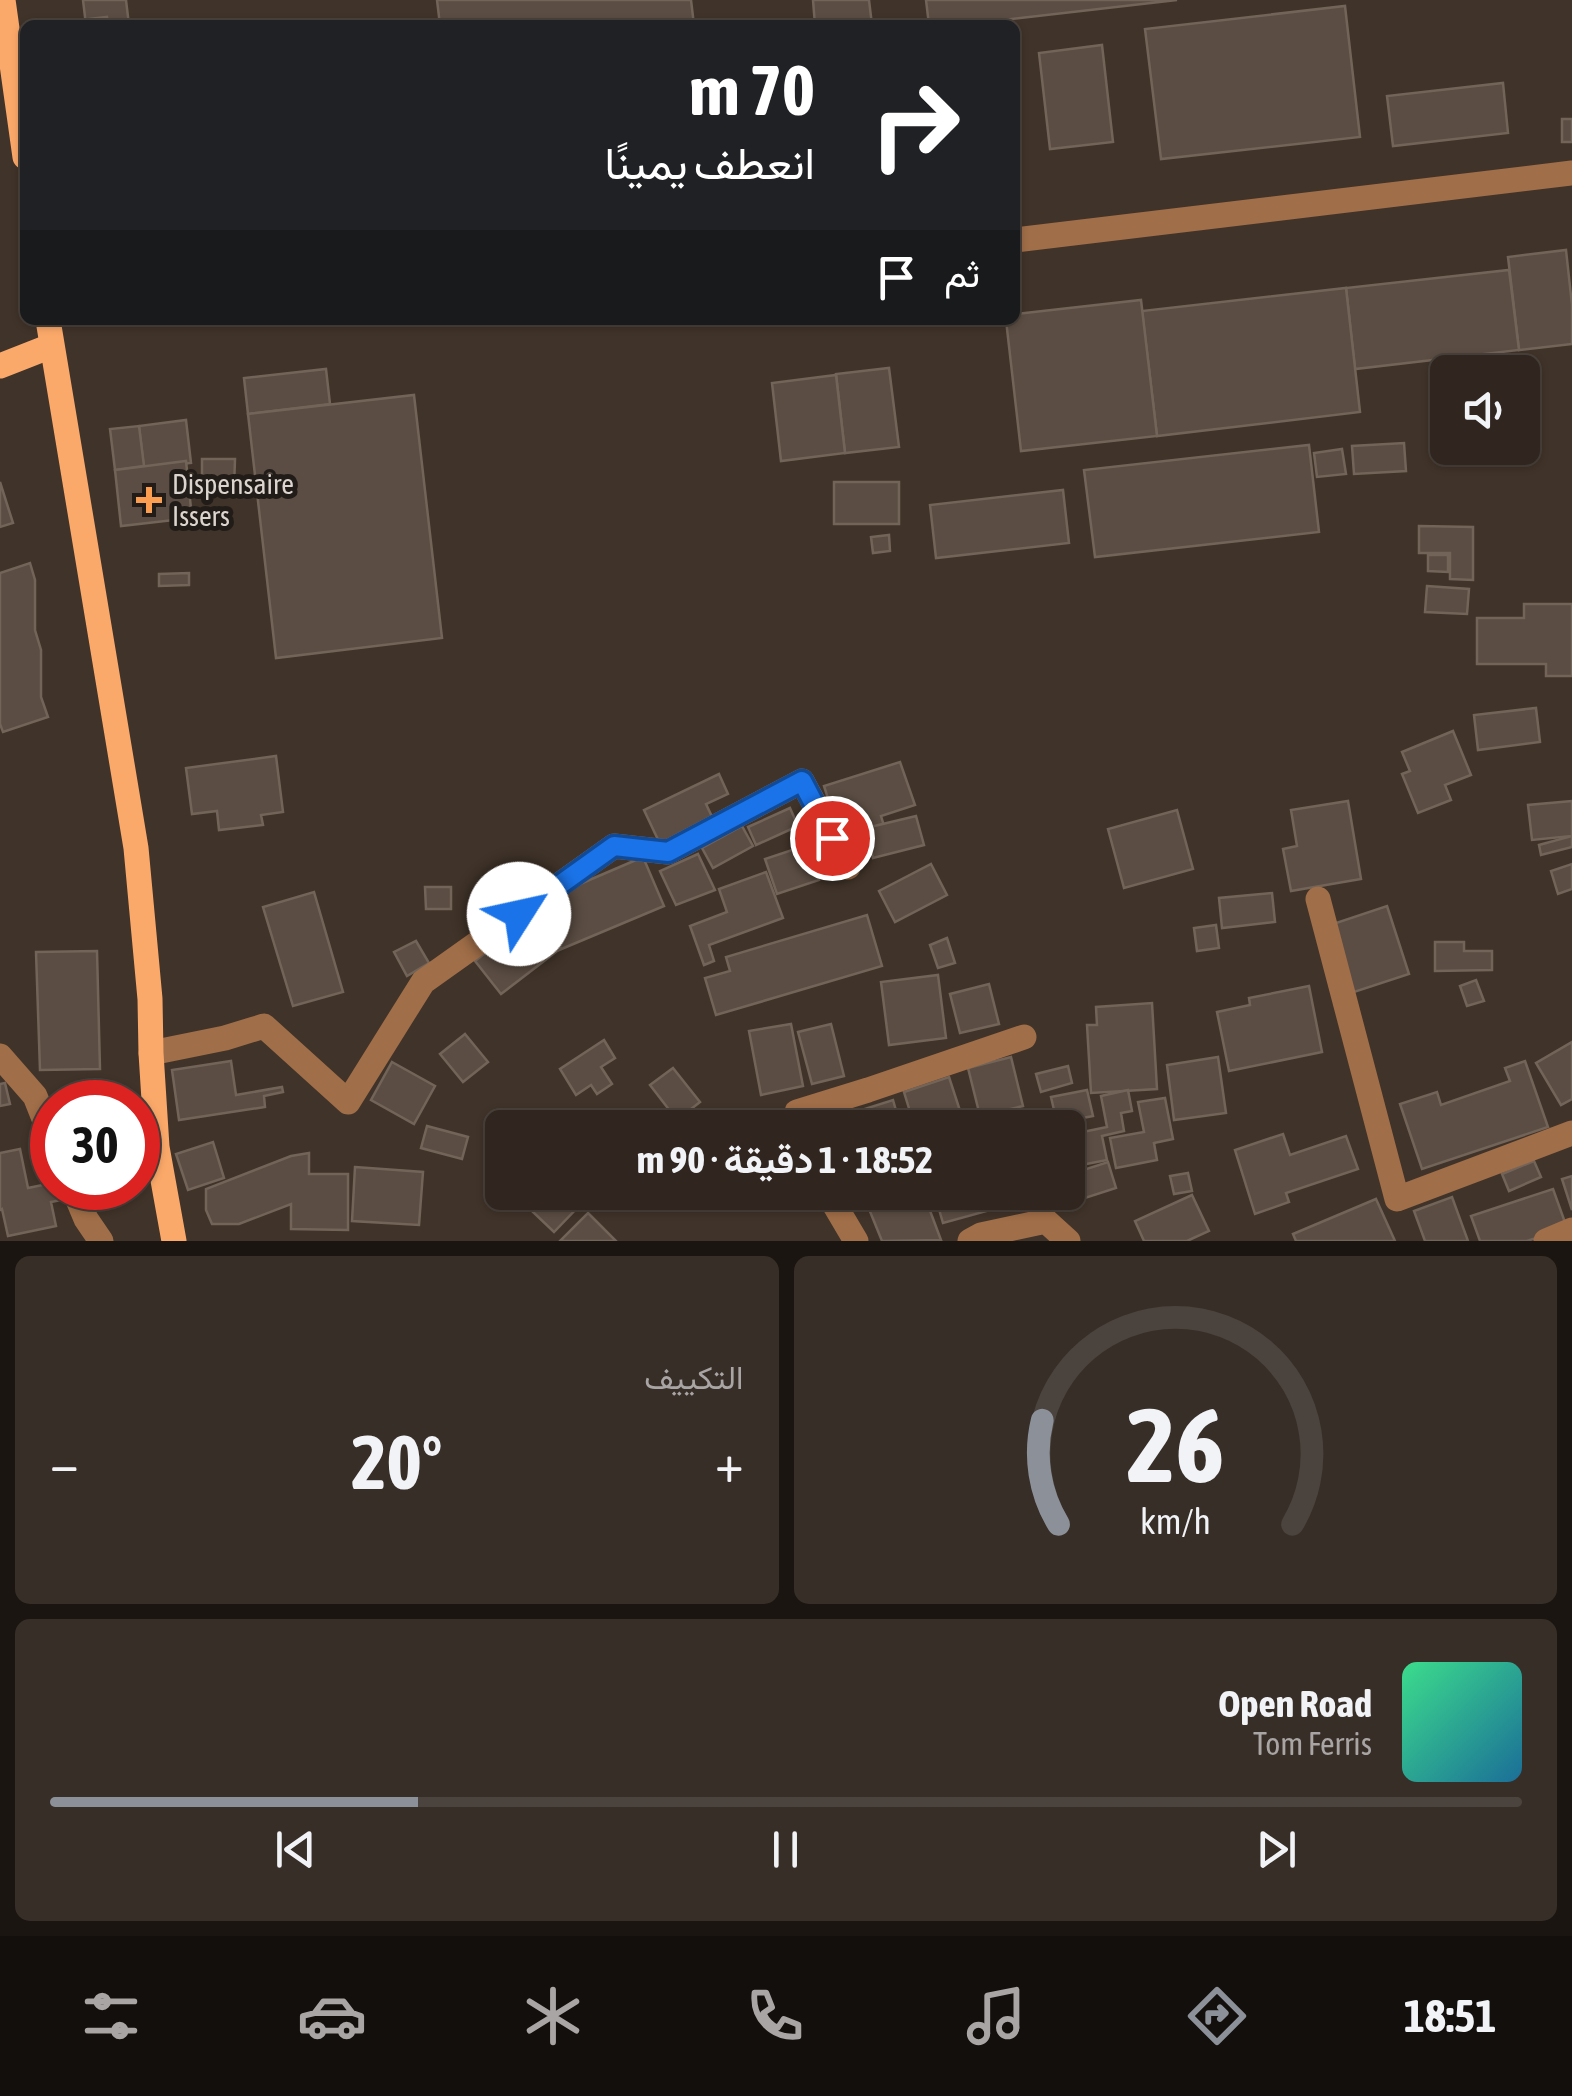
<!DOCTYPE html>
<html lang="ar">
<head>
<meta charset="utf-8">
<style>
  :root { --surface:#30261f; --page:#382e28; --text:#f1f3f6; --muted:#a8a5a4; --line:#4b433d; --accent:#8c9099 }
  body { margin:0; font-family:"Asap Condensed",Vazirmatn,sans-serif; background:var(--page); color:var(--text); direction:rtl; height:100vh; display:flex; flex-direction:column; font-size:38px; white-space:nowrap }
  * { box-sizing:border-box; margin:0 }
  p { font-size:32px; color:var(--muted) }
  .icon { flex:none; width:55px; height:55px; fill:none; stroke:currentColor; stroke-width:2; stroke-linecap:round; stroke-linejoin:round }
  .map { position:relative; height:1241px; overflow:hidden; direction:ltr }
  .drawer { display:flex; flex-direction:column; gap:15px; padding:15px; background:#1a1511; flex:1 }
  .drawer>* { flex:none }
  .top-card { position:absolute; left:20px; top:20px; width:1000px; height:305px; border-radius:15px; box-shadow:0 2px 8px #0004,0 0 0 2px var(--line); direction:rtl; background:#202124; color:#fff; overflow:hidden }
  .buttons { position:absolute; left:1430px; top:355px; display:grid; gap:20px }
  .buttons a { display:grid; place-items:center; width:110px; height:110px; border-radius:15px; background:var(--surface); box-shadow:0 2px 8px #0004,0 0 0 2px var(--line); font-size:50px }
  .speed { position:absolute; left:30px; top:1080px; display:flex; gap:20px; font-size:50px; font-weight:700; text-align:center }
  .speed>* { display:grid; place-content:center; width:130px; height:130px; border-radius:50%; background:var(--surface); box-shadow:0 2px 8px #0004,0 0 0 2px var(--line); line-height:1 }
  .speed .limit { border:15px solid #d22; background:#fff; color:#111 }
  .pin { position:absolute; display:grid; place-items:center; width:85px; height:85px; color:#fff; margin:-42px; border:5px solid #fff; border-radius:50%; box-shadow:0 2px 10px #0007 }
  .me { position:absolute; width:110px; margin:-55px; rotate:55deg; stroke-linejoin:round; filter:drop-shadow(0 0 8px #0008) }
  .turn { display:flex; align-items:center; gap:35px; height:210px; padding:0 40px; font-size:45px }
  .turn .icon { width:130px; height:130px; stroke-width:2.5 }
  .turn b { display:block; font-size:70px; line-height:85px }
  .then { display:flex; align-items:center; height:95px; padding:0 40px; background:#0003; gap:20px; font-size:38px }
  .big { font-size:75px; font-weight:700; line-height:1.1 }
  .drawer .tile { flex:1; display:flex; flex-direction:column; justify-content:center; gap:15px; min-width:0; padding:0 35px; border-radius:15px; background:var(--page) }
  .drawer .dial { align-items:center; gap:0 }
  .dial svg { height:260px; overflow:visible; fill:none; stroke:var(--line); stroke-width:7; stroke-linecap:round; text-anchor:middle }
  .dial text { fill:var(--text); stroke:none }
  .song { display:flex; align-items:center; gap:30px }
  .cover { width:120px; height:120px; border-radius:15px; background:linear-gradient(135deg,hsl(150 70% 55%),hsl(200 70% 35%)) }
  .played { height:10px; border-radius:5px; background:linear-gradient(90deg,var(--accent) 25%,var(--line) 25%) }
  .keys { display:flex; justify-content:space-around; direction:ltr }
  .heat { display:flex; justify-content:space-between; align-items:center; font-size:55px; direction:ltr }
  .drawer .tiles { flex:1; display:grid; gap:15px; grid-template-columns:1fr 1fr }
  .tile:last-child { grid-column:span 2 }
  .trip { position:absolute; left:485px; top:1110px; width:600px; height:100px; border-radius:15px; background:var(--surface); box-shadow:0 2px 8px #0004,0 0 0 2px var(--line); font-weight:700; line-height:100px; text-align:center; direction:rtl }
  .menu { display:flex; height:160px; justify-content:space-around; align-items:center; background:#130f0c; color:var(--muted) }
  .menu .icon { width:70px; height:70px }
  .menu .selected { color:var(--accent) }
  .menu b { font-size:45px; color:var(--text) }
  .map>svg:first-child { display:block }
  .building { fill:#5b4d43; stroke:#736459; stroke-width:2.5 }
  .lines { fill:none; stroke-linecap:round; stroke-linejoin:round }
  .minor { stroke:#a06e48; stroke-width:25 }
  .major { stroke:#fba96a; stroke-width:25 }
  .route-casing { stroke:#114b97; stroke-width:25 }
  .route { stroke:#1a73e8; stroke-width:18 }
  .poi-dot { fill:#fb9e51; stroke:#221c18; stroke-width:4 }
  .labels { text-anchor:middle; stroke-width:10; stroke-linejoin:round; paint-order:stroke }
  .poi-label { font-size:28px; fill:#dcd4ce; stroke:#221c18; text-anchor:start }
</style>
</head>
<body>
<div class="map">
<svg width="1572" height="1241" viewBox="0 0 1572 1241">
  <rect width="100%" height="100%" fill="#403329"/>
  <g class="building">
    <path d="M 83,0 L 126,0 L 129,25 L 86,25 Z"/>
    <path d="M 437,0 L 691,0 L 694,25 L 440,25 Z"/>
    <path d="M 813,0 L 869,0 L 872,25 L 815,25 Z"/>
    <path d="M 926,0 L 1177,0 L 959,25 L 929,25 Z"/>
    <path d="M 1345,6 L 1360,137 L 1161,159 L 1145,29 Z"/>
    <path d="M 107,17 L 108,25 L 54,25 L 54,23 Z"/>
    <path d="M 1102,45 L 1113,142 L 1050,149 L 1039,53 Z"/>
    <path d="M 1503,83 L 1508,133 L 1393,146 L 1387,96 Z"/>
    <rect x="1562" y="119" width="10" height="23"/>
    <path d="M 1566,250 L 1572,305 L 1572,344 L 1519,350 L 1508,257 Z"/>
    <path d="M 1509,270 L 1519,350 L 1355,369 L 1346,288 Z"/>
    <path d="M 1346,288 L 1360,412 L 1157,436 L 1142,311 Z"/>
    <path d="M 1141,300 L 1157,436 L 1021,451 L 1006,320 L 1015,320 L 1015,314 Z"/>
    <path d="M 889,368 L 899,447 L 845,453 L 836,374 Z"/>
    <path d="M 326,369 L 330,404 L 248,414 L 244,378 Z"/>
    <path d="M 836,375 L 845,453 L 781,461 L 772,383 Z"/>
    <path d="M 414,395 L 442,638 L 276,658 L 248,414 Z"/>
    <path d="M 186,420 L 191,463 L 144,468 L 139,426 Z"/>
    <path d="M 139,426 L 144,466 L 115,470 L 110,429 Z"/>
    <path d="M 1404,443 L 1406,471 L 1354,474 L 1352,446 Z"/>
    <path d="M 1309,445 L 1319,532 L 1095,557 L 1084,470 Z"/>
    <path d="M 1342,449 L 1346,474 L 1317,477 L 1314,453 Z"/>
    <path d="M 202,459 L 235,459 L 234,488 L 202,488 Z"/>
    <path d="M 186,461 L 192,518 L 121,526 L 115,470 Z"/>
    <path d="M 0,482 L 13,523 L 0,527 Z"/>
    <rect x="834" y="482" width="65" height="42"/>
    <path d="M 1063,490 L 1069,543 L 936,558 L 930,505 Z"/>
    <path d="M 1419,526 L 1473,527 L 1473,580 L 1450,579 L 1450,553 L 1419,553 Z"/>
    <path d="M 889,535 L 890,551 L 873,553 L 871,537 Z"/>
    <path d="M 1428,555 L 1448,555 L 1448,572 L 1428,571 Z"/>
    <path d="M 30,563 L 35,580 L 35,630 L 41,650 L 41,697 L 48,717 L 3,732 L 0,724 L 0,573 Z"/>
    <path d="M 189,573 L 189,585 L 159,586 L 159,574 Z"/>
    <path d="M 1427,586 L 1469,589 L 1467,614 L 1425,612 Z"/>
    <path d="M 1524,604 L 1572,604 L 1572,676 L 1546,676 L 1546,664 L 1477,664 L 1477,618 L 1524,618 Z"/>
    <path d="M 1536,708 L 1540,742 L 1478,750 L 1474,715 Z"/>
    <path d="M 1453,731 L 1471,775 L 1445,785 L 1451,800 L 1418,813 L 1402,774 L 1410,771 L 1402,752 Z"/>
    <path d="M 276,756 L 283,812 L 261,815 L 263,825 L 219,830 L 217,811 L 192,814 L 186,768 Z"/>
    <path d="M 900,762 L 915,805 L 881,816 L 884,826 L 841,839 L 824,786 Z"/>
    <path d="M 719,774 L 728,794 L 706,804 L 714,821 L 661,846 L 644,810 Z"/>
    <path d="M 1348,801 L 1361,879 L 1291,891 L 1283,849 L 1297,846 L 1291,810 Z"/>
    <path d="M 1572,801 L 1572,836 L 1532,840 L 1528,805 Z"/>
    <path d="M 790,808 L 798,826 L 756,845 L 748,827 Z"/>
    <path d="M 1177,810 L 1193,869 L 1124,888 L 1108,829 Z"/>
    <path d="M 916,816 L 924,845 L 873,858 L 866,828 Z"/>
    <path d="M 742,826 L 753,846 L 713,868 L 702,848 Z"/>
    <path d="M 1572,836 L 1572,847 L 1541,855 L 1539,845 Z"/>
    <path d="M 807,845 L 819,880 L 777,894 L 765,859 Z"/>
    <path d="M 698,854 L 715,890 L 676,905 L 660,871 Z"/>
    <path d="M 643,857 L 664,906 L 559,950 L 538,902 Z"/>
    <path d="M 931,864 L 947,895 L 895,922 L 879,891 Z"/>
    <path d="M 1572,864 L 1572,889 L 1558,894 L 1551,871 Z"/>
    <path d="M 766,872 L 783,918 L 709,945 L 714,961 L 704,965 L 690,926 L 727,912 L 719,889 Z"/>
    <path d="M 425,887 L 451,887 L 451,909 L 426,909 Z"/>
    <path d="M 314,892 L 343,992 L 293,1006 L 263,907 Z"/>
    <path d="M 1272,893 L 1275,922 L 1222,928 L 1219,898 Z"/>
    <path d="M 1387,906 L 1409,974 L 1351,993 L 1330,925 Z"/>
    <path d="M 535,915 L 561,948 L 501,994 L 475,961 Z"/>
    <path d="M 867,915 L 882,966 L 716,1015 L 705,978 L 730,971 L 726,957 Z"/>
    <path d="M 1216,925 L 1219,948 L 1197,951 L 1194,928 Z"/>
    <path d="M 947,938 L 955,963 L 938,968 L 930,945 Z"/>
    <path d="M 416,941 L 429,963 L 407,976 L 394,952 Z"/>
    <path d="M 1435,942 L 1464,942 L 1464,951 L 1492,951 L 1492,970 L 1435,971 Z"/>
    <path d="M 97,951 L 100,1069 L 40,1070 L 36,952 Z"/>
    <path d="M 938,975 L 946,1038 L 889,1045 L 881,982 Z"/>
    <path d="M 1476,980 L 1484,1001 L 1467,1006 L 1460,986 Z"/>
    <path d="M 989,984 L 999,1024 L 960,1033 L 950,994 Z"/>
    <path d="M 1309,986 L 1322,1052 L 1229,1071 L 1217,1012 L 1250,1005 L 1249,998 Z"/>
    <path d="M 1152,1003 L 1157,1089 L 1091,1093 L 1087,1025 L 1097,1025 L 1096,1007 Z"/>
    <path d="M 791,1024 L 803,1086 L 761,1095 L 749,1031 Z"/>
    <path d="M 831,1024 L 844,1076 L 812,1084 L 798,1032 Z"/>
    <path d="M 465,1034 L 488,1062 L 463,1082 L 440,1054 Z"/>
    <path d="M 604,1040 L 615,1058 L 601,1067 L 612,1084 L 597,1094 L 591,1085 L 576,1095 L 560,1069 Z"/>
    <path d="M 1572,1042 L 1572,1099 L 1561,1105 L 1536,1063 Z"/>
    <path d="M 1011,1057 L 1023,1106 L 980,1116 L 968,1068 Z"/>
    <path d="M 1218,1057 L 1226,1113 L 1174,1120 L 1167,1065 Z"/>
    <path d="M 231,1061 L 236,1095 L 282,1087 L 283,1092 L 264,1096 L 265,1107 L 179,1120 L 172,1070 Z"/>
    <path d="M 1525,1061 L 1548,1127 L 1422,1169 L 1400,1104 L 1437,1092 L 1441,1105 L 1510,1081 L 1505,1068 Z"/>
    <path d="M 392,1062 L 435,1086 L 414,1124 L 371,1100 Z"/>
    <path d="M 1068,1066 L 1072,1083 L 1041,1092 L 1036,1074 Z"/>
    <path d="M 673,1068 L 700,1102 L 677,1120 L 650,1085 Z"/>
    <path d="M 949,1077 L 963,1120 L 941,1128 L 915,1128 L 904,1092 Z"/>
    <path d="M 5,1083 L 10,1104 L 0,1106 L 0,1084 Z"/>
    <path d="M 1087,1090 L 1093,1116 L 1057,1123 L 1051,1097 Z"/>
    <path d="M 1128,1090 L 1132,1111 L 1121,1113 L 1124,1131 L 1102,1136 L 1107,1160 L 1071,1167 L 1068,1135 L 1107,1127 L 1101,1096 Z"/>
    <path d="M 1165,1098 L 1173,1139 L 1154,1143 L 1157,1160 L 1116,1168 L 1110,1138 L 1144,1132 L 1138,1102 Z"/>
    <path d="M 893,1100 L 901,1128 L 839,1128 L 836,1118 Z"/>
    <path d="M 640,1113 L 649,1128 L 616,1128 Z"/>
    <path d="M 427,1126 L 468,1137 L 462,1159 L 421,1148 Z"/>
    <path d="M 1283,1134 L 1290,1155 L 1346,1136 L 1358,1169 L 1286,1193 L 1289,1202 L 1255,1214 L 1235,1150 Z"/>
    <path d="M 213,1142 L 224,1178 L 188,1190 L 176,1154 Z"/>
    <path d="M 20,1149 L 28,1188 L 52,1183 L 52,1188 L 59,1188 L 61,1200 L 51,1202 L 56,1226 L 8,1236 L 2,1209 L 0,1210 L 0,1153 Z"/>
    <path d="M 309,1153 L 309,1174 L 348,1174 L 348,1230 L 291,1229 L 291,1204 L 239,1224 L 212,1224 L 206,1210 L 206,1189 L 291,1156 Z"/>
    <path d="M 1534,1161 L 1541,1177 L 1509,1191 L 1502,1174 Z"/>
    <path d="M 1108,1162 L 1116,1188 L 1085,1198 L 1077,1172 Z"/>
    <path d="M 355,1167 L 423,1172 L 419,1225 L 352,1221 Z"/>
    <path d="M 1188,1173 L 1192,1191 L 1174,1194 L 1170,1176 Z"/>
    <path d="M 1572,1176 L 1572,1210 L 1562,1179 Z"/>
    <path d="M 1553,1189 L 1567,1228 L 1527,1241 L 1480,1241 L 1471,1216 Z"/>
    <path d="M 512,1192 L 567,1192 L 580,1205 L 554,1232 Z"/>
    <path d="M 649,1192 L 669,1192 L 672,1202 L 655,1208 Z"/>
    <path d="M 897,1192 L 923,1192 L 941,1240 L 882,1241 L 869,1209 L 899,1198 Z"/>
    <path d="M 934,1192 L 1001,1192 L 1005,1206 L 943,1223 Z"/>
    <path d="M 1192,1195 L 1209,1231 L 1187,1241 L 1144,1241 L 1135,1221 Z"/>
    <path d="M 1452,1197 L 1468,1241 L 1425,1241 L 1414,1211 Z"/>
    <path d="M 1376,1199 L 1395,1241 L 1296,1241 L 1293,1234 Z"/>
    <path d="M 588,1213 L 616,1241 L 560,1241 Z"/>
  </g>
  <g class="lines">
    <g class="minor">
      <path d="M 1015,240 L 1572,173"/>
      <path d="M 1318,899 L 1397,1199 L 1572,1133"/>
      <path d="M 151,1053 L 225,1038 L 264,1026 L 348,1102 L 423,982 L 614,846 L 668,852 L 802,781 L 848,867"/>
      <path d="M 0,1056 L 35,1096 L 52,1139"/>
      <path d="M 794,1128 L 797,1112 L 868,1090 L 1024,1037"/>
      <path d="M 73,1188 L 86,1219 L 101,1241"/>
      <path d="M 827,1192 L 856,1241"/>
      <path d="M 970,1241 L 981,1235 L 1046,1221 L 1068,1241"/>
      <path d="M 1546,1241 L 1572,1230"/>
    </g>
    <g class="major">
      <path d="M 3,0 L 25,157"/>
      <path d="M 48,320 L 136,848 L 150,999 L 151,1053 L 157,1147 L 174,1241"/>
      <path d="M 0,366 L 51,346"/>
    </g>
  </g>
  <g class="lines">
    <g class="route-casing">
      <path id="route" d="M 519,914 L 614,846 L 668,852 L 802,781 L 832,838"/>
    </g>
    <use href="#route" class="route"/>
  </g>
  <path class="poi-dot" d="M144 485h10v10h10v10h-10v10h-10v-10h-10v-10h10z"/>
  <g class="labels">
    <g class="poi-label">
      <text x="172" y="494">Dispensaire<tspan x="172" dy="32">Issers</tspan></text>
    </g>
  </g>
</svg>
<div class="buttons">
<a><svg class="icon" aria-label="sound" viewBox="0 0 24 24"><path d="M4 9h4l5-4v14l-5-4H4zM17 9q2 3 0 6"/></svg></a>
</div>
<div class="speed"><div class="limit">30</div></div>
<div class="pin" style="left:832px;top:838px;background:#d93025"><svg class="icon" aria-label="arrive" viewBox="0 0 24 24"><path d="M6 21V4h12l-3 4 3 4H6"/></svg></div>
<svg class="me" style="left:519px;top:914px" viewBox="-20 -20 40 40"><circle r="19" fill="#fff"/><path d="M0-13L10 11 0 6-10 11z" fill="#1a73e8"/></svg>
<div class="trip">18:52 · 1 دقيقة · 90 m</div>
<div class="top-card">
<div class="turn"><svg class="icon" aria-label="right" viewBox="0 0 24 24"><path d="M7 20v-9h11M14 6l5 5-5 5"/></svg><div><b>70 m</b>انعطف يمينًا</div></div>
<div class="then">ثم<svg class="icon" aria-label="arrive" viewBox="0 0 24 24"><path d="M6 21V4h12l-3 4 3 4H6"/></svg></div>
</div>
</div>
<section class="drawer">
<div class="tiles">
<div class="tile dial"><svg viewBox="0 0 100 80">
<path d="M14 69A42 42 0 1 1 86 69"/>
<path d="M14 69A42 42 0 0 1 9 37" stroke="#8c9099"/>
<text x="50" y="56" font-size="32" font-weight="700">26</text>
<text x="50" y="72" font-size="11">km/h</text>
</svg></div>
<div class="tile"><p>التكييف</p>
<div class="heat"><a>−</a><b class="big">20°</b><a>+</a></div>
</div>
<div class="tile">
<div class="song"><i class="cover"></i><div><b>Open Road</b><p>Tom Ferris</p></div></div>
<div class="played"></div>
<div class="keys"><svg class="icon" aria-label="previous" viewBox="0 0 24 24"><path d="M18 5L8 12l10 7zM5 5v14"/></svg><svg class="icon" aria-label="pause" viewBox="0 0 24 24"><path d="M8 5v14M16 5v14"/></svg><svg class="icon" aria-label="next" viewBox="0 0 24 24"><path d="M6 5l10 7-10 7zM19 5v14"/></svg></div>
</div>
</div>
</section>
<nav class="menu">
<b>18:51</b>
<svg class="icon selected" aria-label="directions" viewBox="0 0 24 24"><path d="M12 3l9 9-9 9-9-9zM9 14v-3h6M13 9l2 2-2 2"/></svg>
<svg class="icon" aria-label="music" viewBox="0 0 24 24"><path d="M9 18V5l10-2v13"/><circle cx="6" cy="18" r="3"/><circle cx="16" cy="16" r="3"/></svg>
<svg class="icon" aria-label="phone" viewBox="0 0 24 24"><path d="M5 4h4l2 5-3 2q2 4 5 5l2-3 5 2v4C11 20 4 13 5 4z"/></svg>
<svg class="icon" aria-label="climate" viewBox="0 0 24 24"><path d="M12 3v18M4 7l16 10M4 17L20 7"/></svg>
<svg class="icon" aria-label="car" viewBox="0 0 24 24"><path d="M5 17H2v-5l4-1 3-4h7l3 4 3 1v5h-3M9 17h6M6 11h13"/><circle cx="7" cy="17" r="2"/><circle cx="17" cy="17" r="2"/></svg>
<svg class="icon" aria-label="filters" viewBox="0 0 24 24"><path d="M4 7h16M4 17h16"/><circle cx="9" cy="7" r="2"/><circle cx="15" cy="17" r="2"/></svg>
</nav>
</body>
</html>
